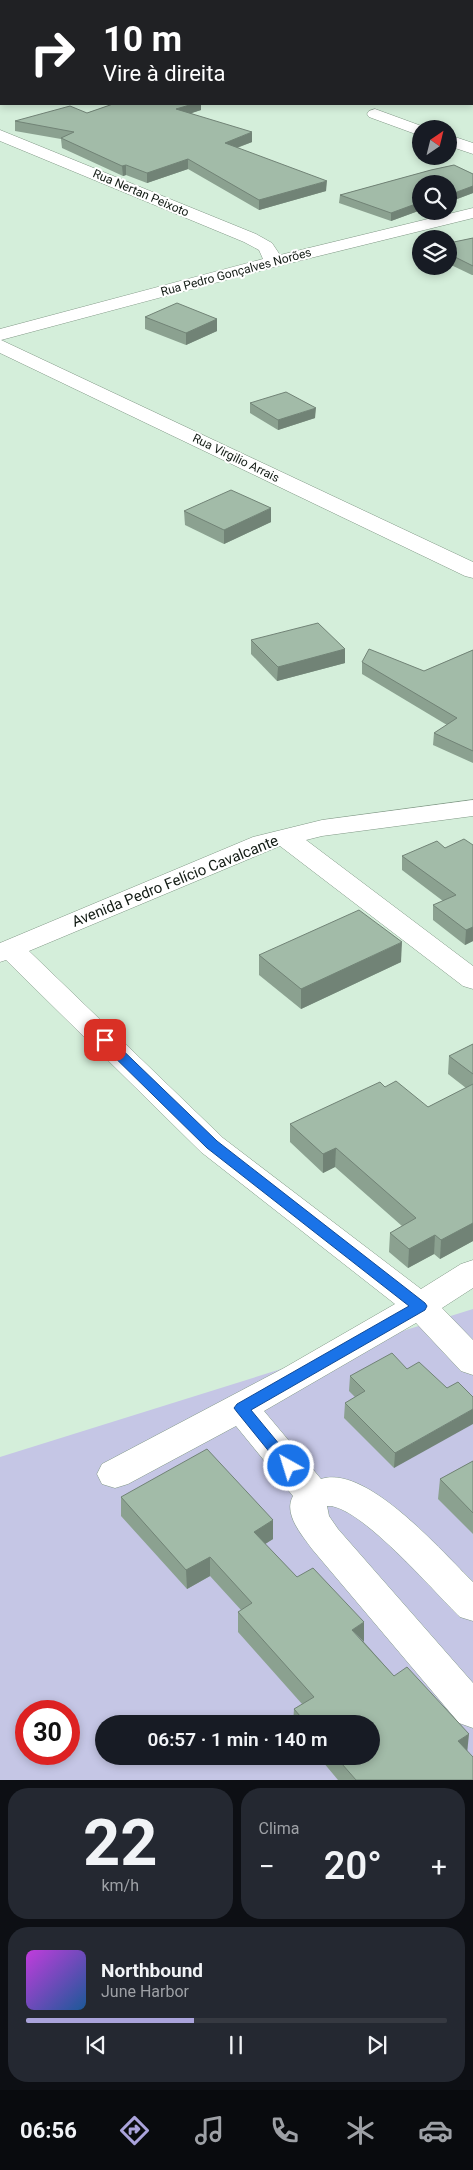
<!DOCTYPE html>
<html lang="pt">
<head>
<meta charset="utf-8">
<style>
  :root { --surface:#171b24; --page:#242831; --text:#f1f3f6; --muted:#9ea1a6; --line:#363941; --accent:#aaa3db }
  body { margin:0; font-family:Roboto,sans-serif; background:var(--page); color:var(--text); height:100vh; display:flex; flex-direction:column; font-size:19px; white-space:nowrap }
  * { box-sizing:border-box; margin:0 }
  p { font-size:16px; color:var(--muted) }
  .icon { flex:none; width:28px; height:28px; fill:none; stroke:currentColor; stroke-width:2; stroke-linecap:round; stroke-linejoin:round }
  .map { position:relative; height:1780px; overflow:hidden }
  .panel { display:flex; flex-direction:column; gap:8px; padding:8px; background:#0d0f14; flex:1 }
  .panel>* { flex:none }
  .top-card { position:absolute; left:0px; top:0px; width:474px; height:105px; box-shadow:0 2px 8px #0003; background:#202124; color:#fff; overflow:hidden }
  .needle { width:32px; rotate:35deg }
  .controls { position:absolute; left:412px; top:120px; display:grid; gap:10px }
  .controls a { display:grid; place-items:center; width:45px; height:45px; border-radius:50%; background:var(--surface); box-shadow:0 2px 8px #0003; font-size:25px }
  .speed { position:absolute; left:15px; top:1700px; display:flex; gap:10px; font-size:25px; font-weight:700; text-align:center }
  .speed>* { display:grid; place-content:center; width:65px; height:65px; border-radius:50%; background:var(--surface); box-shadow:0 2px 8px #0003; line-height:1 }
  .speed .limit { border:8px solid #d22; background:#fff; color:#111 }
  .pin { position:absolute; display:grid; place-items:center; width:42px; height:42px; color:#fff; margin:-21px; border-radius:10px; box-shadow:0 2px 8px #0006 }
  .me { position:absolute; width:55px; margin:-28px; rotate:321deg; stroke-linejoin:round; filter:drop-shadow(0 0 4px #0008) }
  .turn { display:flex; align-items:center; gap:18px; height:105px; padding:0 20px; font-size:22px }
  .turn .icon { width:65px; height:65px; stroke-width:2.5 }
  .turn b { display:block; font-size:35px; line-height:42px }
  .big { font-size:38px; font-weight:600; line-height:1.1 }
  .panel .tile { flex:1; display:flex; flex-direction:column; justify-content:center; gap:8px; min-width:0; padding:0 18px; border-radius:20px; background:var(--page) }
  .panel .dial { align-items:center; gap:0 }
  .dial b { font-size:65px; line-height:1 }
  .song { display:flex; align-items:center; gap:15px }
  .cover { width:60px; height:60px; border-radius:8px; background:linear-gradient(135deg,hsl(290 70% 55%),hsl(210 70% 35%)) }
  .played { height:5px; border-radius:2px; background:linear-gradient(90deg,var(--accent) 40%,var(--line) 40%) }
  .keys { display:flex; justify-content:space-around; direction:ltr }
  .heat { display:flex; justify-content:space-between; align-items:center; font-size:28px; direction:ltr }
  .panel .tiles { flex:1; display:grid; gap:8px; grid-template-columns:1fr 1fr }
  .tile:last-child { grid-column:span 2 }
  .trip { position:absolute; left:95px; top:1715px; width:285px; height:50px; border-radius:25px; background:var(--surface); box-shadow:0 2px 8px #0003; font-weight:600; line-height:50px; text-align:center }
  .tab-bar { display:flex; height:80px; justify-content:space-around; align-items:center; background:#090b0e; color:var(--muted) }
  .tab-bar .icon { width:35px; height:35px }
  .tab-bar .on { color:var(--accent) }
  .tab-bar b { font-size:22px; color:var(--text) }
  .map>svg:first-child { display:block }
  .green { fill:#c5c6e5; fill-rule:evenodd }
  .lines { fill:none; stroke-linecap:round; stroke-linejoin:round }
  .minor-casing { stroke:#819886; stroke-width:1 }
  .minor { fill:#fff; fill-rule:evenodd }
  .wall { fill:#8ba190 }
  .shaded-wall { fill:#718376 }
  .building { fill:#a2bba8; stroke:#718376 }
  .route { fill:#1a73e8; stroke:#114b97 }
  .labels { text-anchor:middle; stroke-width:4; stroke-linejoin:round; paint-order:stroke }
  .far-street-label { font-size:12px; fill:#121b14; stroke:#fff }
  .street-label { font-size:15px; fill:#121b14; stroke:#fff }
</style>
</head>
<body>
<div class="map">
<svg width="473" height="1780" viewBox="0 0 473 1780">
  <rect width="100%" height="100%" fill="#d4eeda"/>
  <path class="green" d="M 473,1309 L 473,1780 L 0,1780 L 0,1457 ZM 26,1711 L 69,1711 L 69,1754 L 26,1754 ZM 104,1724 L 371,1724 L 371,1756 L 104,1756 Z"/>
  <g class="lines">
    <g class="minor-casing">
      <g id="minor">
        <path d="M 375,109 L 427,128 L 428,129 L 421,129 L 421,136 L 369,117 L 367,114 L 369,111 Z"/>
        <path d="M 0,130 L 256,234 L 272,243 L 280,255 L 473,208 L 473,218 L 278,266 L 1,340 L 473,562 L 473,578 L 465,576 L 0,353 L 0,329 L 263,259 L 259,250 L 244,242 L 0,141 Z"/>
        <path d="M 449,135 L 473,143 L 473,154 L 449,146 Z"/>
        <path d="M 473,800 L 473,816 L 322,836 L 306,840 L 473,966 L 473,989 L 463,986 L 280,846 L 29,951 L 223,1138 L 421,1289 L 461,1264 L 473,1260 L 473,1288 L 442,1308 L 473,1340 L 473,1375 L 461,1371 L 416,1323 L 264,1411 L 321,1479 C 367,1464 443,1553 473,1582 L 473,1621 L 460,1617 C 435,1593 358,1503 327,1506 L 329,1516 L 338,1529 L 473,1683 L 473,1728 L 459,1723 L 312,1549 C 302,1535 283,1514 293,1496 L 236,1426 L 128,1484 L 115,1488 L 102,1484 L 97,1474 L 102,1464 L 284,1368 L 395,1304 L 201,1152 L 6,960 L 0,962 L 0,943 L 253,837 L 322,820 Z"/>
      </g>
    </g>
    <use href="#minor" class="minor"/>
  </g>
  <g class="wall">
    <path d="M 113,104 L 201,104 L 201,110 L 191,113 L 252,142 L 237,148 L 326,191 L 259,210 L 188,169 L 147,183 L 126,175 L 123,176 L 62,148 L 61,139 L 15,131 L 15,121 L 87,113 Z"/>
    <path d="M 454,165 L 473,174 L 473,193 L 449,202 L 449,184 L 421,184 L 421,210 L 391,221 L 339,203 L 340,195 L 431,170 Z"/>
    <path d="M 473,238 L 473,275 L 472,275 L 449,264 L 449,243 Z"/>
    <path d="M 145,317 L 217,319 L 217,331 L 186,345 L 145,329 Z"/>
    <path d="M 250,403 L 315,418 L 278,430 L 250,413 Z"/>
    <path d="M 184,511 L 271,522 L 224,544 L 185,525 Z"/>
    <path d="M 251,640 L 345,649 L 345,663 L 277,681 L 251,654 Z"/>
    <path d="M 473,650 L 473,763 L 433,745 L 434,733 L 447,725 L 362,674 L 362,662 L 424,671 Z"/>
    <path d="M 473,845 L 473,941 L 465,945 L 433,920 L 433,905 L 443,901 L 402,870 L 402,856 L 445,848 Z"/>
    <path d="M 259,955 L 401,962 L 301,1009 L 259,975 Z"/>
    <path d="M 473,1044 L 473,1241 L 440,1259 L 434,1254 L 408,1268 L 389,1252 L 390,1233 L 402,1226 L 335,1167 L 323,1173 L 290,1142 L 290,1124 L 385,1087 L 428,1107 L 466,1088 L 448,1074 L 449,1056 Z"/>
    <path d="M 407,1369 L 447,1388 L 394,1468 L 344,1418 L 345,1403 L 355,1397 L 349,1391 L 350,1376 Z"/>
    <path d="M 473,1461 L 473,1534 L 438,1499 L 440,1479 Z"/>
    <path d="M 121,1497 L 273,1520 L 273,1539 L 265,1544 L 297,1577 L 364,1642 L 394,1676 L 467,1751 L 473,1780 L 338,1780 L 318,1756 L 371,1756 L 371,1724 L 293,1724 L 294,1709 L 302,1704 L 238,1632 L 238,1612 L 241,1610 L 210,1576 L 187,1589 L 121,1516 Z"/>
  </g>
  <g class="shaded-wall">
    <path d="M 193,104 L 201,104 L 201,110 L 177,118 L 176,109 Z"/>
    <path d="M 252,132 L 252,142 L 225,152 L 225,143 Z"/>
    <path d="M 188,159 L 188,169 L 147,183 L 147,173 Z"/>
    <path d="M 126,165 L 126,175 L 123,176 L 122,166 Z"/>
    <path d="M 327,181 L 326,191 L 259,210 L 259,200 Z"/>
    <path d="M 473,186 L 473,193 L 449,202 L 449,195 Z"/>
    <path d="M 421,202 L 421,210 L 391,221 L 391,213 Z"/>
    <path d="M 217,319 L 217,331 L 186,345 L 186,333 Z"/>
    <path d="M 316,408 L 315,418 L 278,430 L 278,420 Z"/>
    <path d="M 271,508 L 271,522 L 224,544 L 224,530 Z"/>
    <path d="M 345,649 L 345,663 L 277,681 L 278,667 Z"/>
    <path d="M 473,927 L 473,941 L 465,945 L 466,930 Z"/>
    <path d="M 402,942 L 401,962 L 301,1009 L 301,989 Z"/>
    <path d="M 336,1148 L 335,1167 L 323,1173 L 323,1154 Z"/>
    <path d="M 473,1223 L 473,1241 L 440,1259 L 441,1240 Z"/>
    <path d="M 435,1235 L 434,1254 L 408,1268 L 409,1249 Z"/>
    <path d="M 473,1409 L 473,1424 L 394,1468 L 395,1453 Z"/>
    <path d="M 273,1520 L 273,1539 L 254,1551 L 254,1532 Z"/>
    <path d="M 210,1557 L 210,1576 L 187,1589 L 186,1570 Z"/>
    <path d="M 364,1622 L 364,1642 L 352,1630 Z"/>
    <path d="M 469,1734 L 467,1754 L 458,1741 Z"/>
  </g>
  <g class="building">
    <path d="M 113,104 L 193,104 L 176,109 L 252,132 L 225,143 L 327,181 L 259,200 L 188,159 L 147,173 L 126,165 L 122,166 L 61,138 L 74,132 L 15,121 L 70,106 L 87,113 Z"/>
    <path d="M 454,165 L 473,174 L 473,186 L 449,195 L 449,184 L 421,184 L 421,202 L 391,213 L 340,195 L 431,170 Z"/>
    <path d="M 473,238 L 473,266 L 449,254 L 449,243 Z"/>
    <path d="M 177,303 L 217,319 L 186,333 L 145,317 Z"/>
    <path d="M 286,392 L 316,408 L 278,420 L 250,403 Z"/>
    <path d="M 231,490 L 271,508 L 224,530 L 184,511 Z"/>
    <path d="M 318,623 L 345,649 L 278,667 L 251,640 Z"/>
    <path d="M 369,649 L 424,671 L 473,650 L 473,751 L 434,733 L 457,718 L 362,662 Z"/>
    <path d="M 464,839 L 473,845 L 473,927 L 466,930 L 433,905 L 456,895 L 402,856 L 437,841 L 445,848 Z"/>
    <path d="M 359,910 L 402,942 L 301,989 L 259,955 Z"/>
    <path d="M 473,1044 L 473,1074 L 449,1056 Z"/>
    <path d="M 396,1081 L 428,1107 L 473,1084 L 473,1223 L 441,1240 L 435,1235 L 409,1249 L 390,1233 L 416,1218 L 336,1148 L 323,1154 L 290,1124 L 380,1082 L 385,1087 Z"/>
    <path d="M 392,1353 L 407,1369 L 419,1362 L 447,1388 L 458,1382 L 473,1397 L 473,1409 L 395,1453 L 345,1403 L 365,1391 L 350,1376 Z"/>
    <path d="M 207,1449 L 273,1520 L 254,1532 L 297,1577 L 313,1568 L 364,1622 L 352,1630 L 394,1676 L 407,1667 L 469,1734 L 458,1741 L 473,1757 L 473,1780 L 356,1780 L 335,1756 L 371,1756 L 371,1724 L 307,1724 L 294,1709 L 314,1697 L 238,1612 L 252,1603 L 210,1557 L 186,1570 L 121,1497 Z"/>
    <path d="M 473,1461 L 473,1513 L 440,1479 Z"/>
  </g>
  <path class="route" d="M 105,1036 L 109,1037 L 217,1141 L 425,1303 L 427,1306 L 425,1310 L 251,1410 L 294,1462 L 296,1466 L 294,1470 L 289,1472 L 284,1470 L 237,1412 L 234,1408 L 237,1404 L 409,1306 L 207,1148 L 100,1043 L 98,1040 Z"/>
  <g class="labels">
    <g class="far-street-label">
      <text transform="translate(141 193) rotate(23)" y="4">Rua Nertan Peixoto</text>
      <text transform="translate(236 272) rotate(-15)" y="4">Rua Pedro Gonçalves Norões</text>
      <text transform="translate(236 458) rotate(26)" y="4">Rua Virgilio Arrais</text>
    </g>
    <g class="street-label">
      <text transform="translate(175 881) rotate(-22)" y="5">Avenida Pedro Felício Cavalcante</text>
    </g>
  </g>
</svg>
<div class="controls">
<a><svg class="needle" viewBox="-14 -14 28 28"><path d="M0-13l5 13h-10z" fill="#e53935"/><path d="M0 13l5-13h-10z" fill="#9ea1a6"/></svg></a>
<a><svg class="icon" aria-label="search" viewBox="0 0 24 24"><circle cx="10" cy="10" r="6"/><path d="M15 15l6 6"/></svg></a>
<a><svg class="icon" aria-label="layers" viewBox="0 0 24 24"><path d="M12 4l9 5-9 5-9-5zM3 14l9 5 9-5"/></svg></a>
</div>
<div class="speed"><div class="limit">30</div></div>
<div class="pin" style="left:105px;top:1040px;background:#d93025"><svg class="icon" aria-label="arrive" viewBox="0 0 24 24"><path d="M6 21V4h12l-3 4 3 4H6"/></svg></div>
<svg class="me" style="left:289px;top:1466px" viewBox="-20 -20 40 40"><circle r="17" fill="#1a73e8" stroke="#fff" stroke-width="3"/><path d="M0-11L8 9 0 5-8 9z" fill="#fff"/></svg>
<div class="trip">06:57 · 1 min · 140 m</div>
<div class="top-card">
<div class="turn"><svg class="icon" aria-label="right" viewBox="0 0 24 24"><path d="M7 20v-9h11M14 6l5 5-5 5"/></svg><div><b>10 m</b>Vire à direita</div></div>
</div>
</div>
<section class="panel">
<div class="tiles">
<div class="tile dial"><b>22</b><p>km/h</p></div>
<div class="tile"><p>Clima</p>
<div class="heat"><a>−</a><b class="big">20°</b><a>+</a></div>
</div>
<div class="tile">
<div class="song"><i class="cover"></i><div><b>Northbound</b><p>June Harbor</p></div></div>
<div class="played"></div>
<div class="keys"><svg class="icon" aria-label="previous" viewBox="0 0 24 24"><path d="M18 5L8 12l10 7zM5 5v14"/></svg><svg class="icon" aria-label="pause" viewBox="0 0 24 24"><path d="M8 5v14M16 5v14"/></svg><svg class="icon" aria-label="next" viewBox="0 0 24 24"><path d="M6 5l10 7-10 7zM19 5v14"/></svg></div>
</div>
</div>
</section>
<nav class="tab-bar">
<b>06:56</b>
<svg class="icon on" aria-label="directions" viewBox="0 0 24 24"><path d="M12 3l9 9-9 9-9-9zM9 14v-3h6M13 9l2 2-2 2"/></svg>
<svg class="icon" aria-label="music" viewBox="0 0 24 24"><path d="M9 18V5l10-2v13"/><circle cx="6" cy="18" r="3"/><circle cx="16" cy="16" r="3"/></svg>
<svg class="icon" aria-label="phone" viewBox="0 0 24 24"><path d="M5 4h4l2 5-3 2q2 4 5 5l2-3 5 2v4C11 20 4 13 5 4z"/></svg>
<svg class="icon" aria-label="climate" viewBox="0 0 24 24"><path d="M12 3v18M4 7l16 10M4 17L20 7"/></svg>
<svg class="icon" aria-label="car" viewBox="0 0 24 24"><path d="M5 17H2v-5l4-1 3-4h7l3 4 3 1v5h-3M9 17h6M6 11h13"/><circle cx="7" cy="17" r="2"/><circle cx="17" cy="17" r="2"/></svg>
</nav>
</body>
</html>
